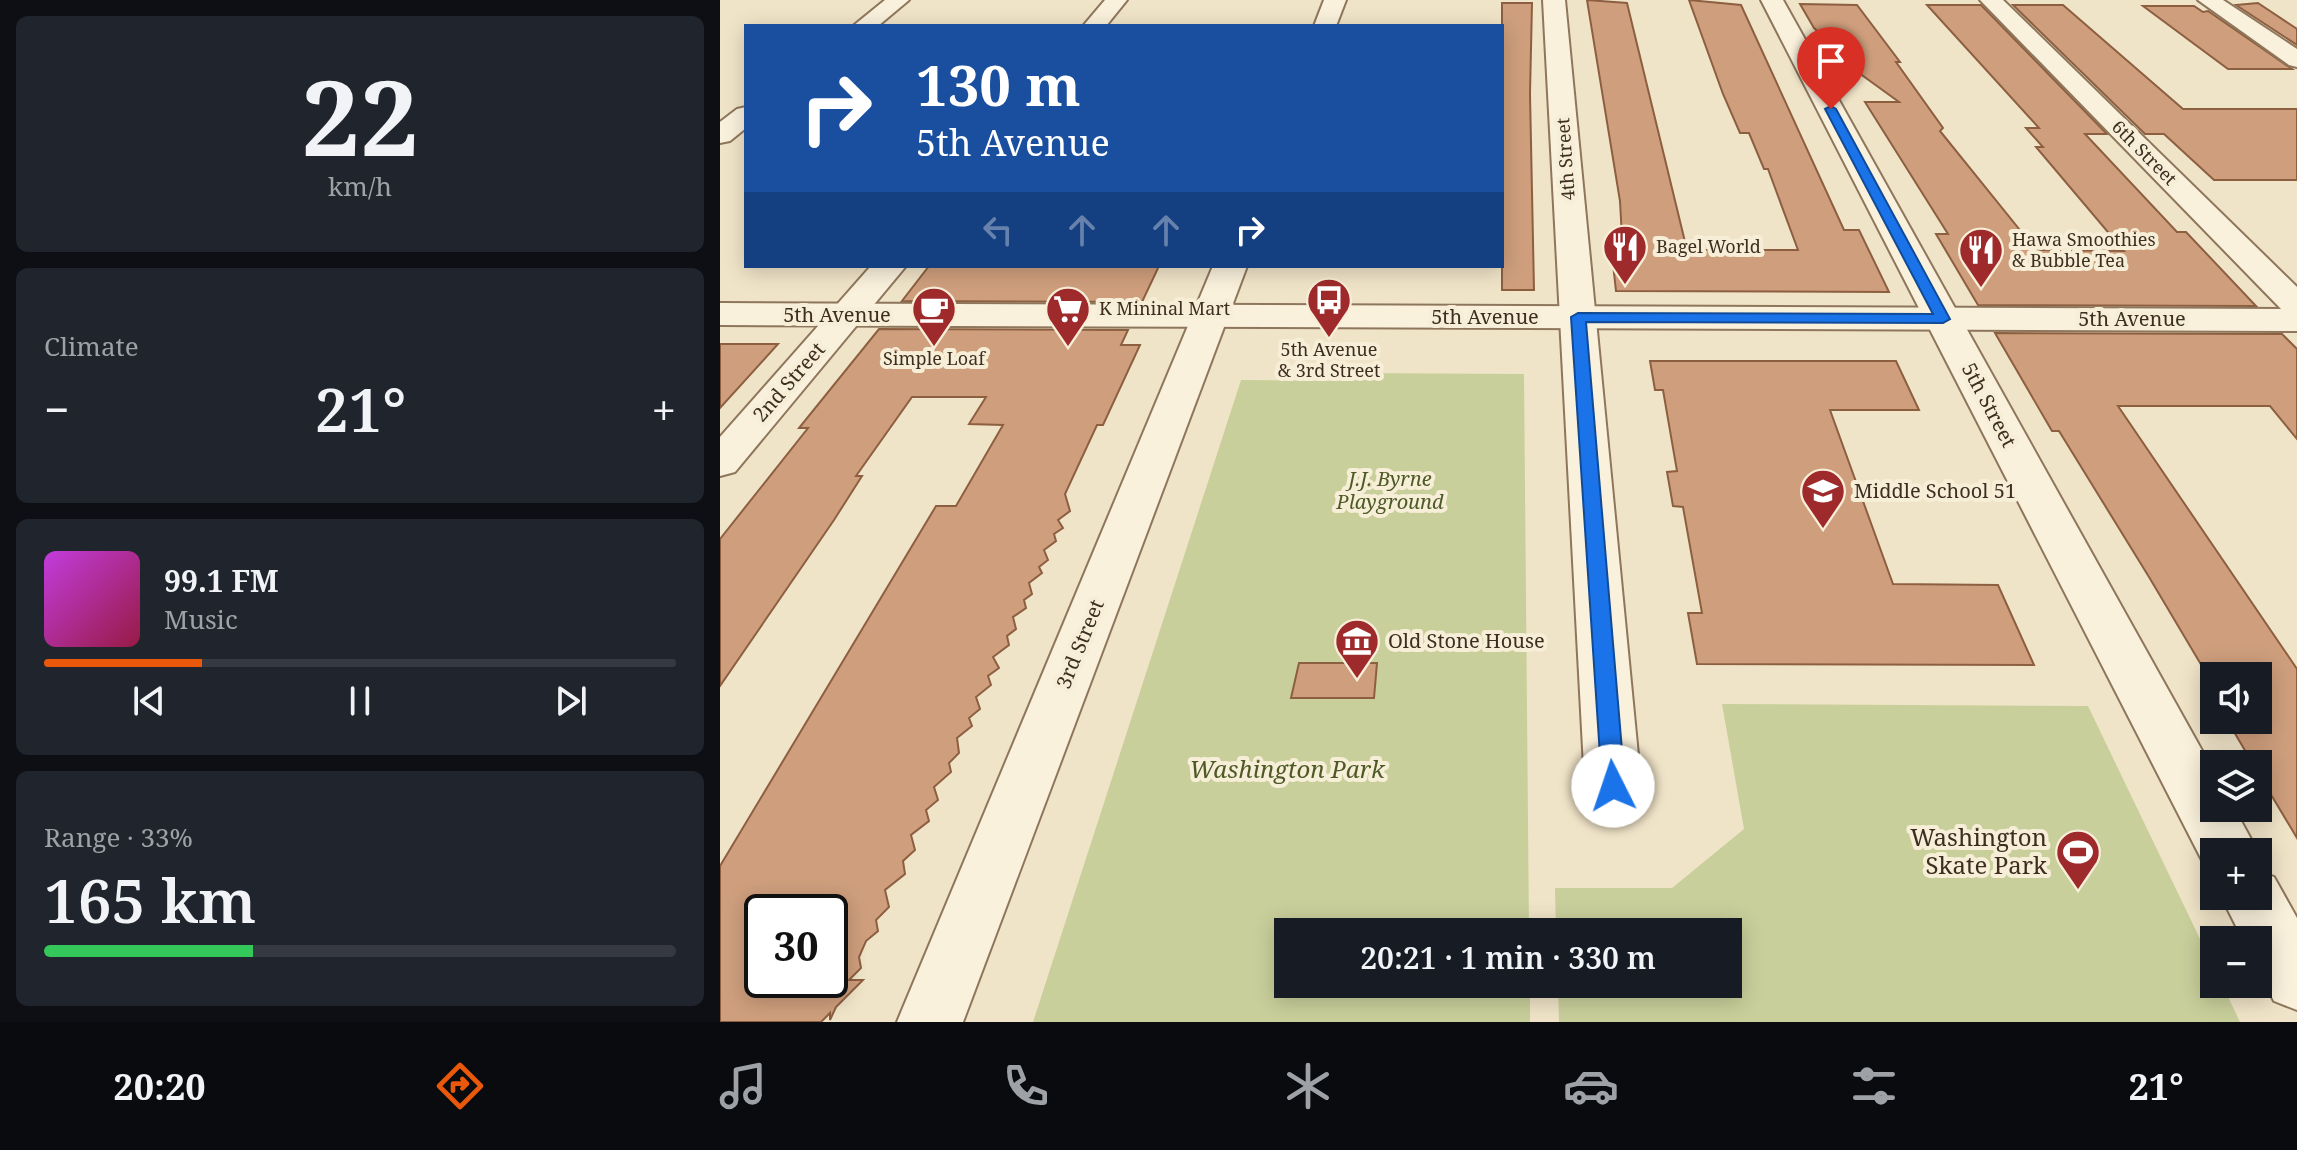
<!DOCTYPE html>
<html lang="en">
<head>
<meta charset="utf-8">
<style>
  :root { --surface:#171b24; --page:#20242c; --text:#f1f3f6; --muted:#9ea1a6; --line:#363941; --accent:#ea580c }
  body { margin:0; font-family:"Noto Serif",serif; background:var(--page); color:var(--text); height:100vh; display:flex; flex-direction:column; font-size:30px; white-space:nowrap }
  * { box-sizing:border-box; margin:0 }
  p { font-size:26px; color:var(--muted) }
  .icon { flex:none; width:44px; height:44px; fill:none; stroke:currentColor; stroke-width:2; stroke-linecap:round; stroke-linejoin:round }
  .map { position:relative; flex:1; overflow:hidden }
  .drawer { display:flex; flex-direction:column; gap:16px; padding:16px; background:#0d0f14; width:720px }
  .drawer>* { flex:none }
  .guide { position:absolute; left:24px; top:24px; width:760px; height:244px; border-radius:0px; box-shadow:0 4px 20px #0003; background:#1a4fa0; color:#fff; overflow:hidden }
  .fabs { position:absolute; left:1480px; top:662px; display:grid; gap:16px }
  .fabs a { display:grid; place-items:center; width:72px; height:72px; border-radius:0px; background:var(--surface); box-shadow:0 4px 20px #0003; font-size:40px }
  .speed { position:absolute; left:24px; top:894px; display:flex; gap:16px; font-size:40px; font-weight:700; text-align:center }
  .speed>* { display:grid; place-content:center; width:104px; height:104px; border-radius:50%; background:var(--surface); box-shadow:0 4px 20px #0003; line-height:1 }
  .speed .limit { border:4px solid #111; border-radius:12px; background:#fff; color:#111 }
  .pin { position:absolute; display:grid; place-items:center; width:68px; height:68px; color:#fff; margin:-82px -34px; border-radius:50% 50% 50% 0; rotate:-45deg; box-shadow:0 0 8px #0007 }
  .pin .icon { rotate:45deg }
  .me { position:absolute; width:88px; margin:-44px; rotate:356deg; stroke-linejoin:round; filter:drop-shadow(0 0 6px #0008) }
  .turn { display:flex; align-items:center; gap:28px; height:168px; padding:0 40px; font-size:36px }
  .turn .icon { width:104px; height:104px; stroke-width:2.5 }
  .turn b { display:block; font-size:56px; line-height:68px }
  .lanes { display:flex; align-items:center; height:76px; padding:0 40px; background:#0003; justify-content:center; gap:40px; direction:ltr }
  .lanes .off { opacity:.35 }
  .big { font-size:60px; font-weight:600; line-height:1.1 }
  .drawer .widget { flex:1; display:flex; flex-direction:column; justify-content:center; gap:12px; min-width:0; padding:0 28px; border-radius:12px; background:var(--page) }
  .drawer .dial { align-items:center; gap:0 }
  .dial b { font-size:104px; line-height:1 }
  .song { display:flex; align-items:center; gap:24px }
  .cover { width:96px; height:96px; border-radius:12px; background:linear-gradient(135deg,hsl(290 70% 55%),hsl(340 70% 35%)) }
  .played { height:8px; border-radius:4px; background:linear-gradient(90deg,var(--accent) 25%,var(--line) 25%) }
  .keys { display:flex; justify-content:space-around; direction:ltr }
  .heat { display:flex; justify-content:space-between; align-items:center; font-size:44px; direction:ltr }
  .charge { height:12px; border-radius:6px; background:linear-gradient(90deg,#34c759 33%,var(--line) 0) }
  .trip { position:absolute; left:554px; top:918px; width:468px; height:80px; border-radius:0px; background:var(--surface); box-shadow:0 4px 20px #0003; font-weight:600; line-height:80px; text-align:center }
  .tabs { display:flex; height:128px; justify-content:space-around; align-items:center; background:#090b0e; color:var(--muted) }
  .tabs .icon { width:56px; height:56px }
  .tabs .active { color:var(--accent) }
  .tabs b { font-size:36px; color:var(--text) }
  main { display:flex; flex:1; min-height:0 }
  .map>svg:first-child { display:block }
  .green { fill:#c9cf9b }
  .building { fill:#cf9f7d; stroke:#8d5f41; stroke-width:2; fill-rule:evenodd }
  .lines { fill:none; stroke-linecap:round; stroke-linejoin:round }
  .minor-casing { stroke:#8d765c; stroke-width:4 }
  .tertiary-casing { stroke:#8d765c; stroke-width:4 }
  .minor { fill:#faf1dc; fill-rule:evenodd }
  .tertiary { fill:#faf1dc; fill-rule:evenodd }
  .route { fill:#1a73e8; stroke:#114b97; stroke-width:2 }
  .labels { text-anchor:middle; stroke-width:8; stroke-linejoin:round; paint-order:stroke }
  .far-street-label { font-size:18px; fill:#3d2e20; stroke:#f7eed8 }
  .far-poi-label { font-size:18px; fill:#3d2e20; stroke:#f7eed8; text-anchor:start }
  .street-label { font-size:20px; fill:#3d2e20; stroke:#f7eed8 }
  .park-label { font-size:20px; font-style:italic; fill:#4d5a26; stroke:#f7eed8 }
  .poi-label { font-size:20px; fill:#3d2e20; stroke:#f7eed8; text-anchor:start }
  .near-park-label { font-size:24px; font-style:italic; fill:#4d5a26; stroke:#f7eed8 }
  .near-poi-label { font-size:24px; fill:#3d2e20; stroke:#f7eed8; text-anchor:end }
</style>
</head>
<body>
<main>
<section class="drawer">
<div class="widget dial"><b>22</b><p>km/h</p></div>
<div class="widget"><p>Climate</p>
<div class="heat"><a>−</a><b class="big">21°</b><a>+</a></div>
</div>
<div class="widget">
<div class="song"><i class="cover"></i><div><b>99.1 FM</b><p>Music</p></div></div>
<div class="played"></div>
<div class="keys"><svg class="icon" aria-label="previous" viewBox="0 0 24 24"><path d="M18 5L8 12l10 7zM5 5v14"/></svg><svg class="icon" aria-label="pause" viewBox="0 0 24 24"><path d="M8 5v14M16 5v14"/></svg><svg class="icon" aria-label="next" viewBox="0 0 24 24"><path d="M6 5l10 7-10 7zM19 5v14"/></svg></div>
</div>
<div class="widget"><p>Range · 33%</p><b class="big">165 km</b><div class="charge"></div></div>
</section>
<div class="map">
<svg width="1577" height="1022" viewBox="0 0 1577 1022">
  <rect width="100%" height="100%" fill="#f0e4c8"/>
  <g class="green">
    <path d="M 630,373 L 804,374 L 809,932 L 568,932 L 568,984 L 810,984 L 810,1022 L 313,1022 L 521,380 L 628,381 Z"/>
    <path d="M 1002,704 L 1368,706 L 1494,968 L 1494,984 L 1502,984 L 1520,1022 L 839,1022 L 838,984 L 1008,984 L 1008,932 L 836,932 L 835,888 L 952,888 L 1024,829 Z"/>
  </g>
  <g class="building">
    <path d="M 867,0 L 907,3 L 967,250 L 1078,250 L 1048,169 L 1044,169 L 1029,133 L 1020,133 L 1003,94 L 969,0 L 1021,5 L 1124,230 L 1139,230 L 1169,292 L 896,291 L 890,237 L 902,238 L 900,201 Z"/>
    <path d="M 782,3 L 812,3 L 810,94 L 814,290 L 782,290 Z"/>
    <path d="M 1538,3 L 1577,29 L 1577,45 L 1516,5 Z"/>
    <path d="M 1080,4 L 1137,5 L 1180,62 L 1176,62 L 1223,128 L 1220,131 L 1316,250 L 1404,251 L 1316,147 L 1323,147 L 1306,128 L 1319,128 L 1207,5 L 1261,5 L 1387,134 L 1365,134 L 1457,232 L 1466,232 L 1536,306 L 1258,305 L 1216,234 L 1228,234 L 1145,102 L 1179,102 L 1117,57 L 1110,43 L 1094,28 Z"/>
    <path d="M 1293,5 L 1343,5 L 1463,109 L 1577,109 L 1577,180 L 1494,180 L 1444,134 L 1425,134 Z"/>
    <path d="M 1423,6 L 1474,6 L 1483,12 L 1488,11 L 1572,69 L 1508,69 Z"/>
    <path d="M 209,266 L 439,266 L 422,302 L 182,301 Z"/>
    <path d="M 159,329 L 408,330 L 401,345 L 420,345 L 383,425 L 377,425 L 345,494 L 350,511 L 338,520 L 343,528 L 334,534 L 336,541 L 324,550 L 328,560 L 319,567 L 322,573 L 309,583 L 312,594 L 304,600 L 306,608 L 293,617 L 296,629 L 287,636 L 289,645 L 273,657 L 279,668 L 268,676 L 271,685 L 256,697 L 260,709 L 249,718 L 252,726 L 237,738 L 239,753 L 229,763 L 231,772 L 214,787 L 218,800 L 206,810 L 209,821 L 191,835 L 195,850 L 183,861 L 185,874 L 165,890 L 169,907 L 156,920 L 158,931 L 146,941 L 139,957 L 141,968 L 129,980 L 143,980 L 116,1007 L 110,1020 L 110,1013 L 101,1022 L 0,1022 L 0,866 L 216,506 L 236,506 L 283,425 L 249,424 L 266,397 L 192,397 L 136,476 L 142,476 L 114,520 L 0,686 L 0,539 L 88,428 L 79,428 ZM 42,912 L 110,912 L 110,980 L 42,980 Z"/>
    <path d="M 1275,333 L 1562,334 L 1577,349 L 1577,439 L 1550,406 L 1398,406 L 1577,669 L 1577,838 L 1538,773 L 1538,764 L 1533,764 L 1507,720 L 1538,720 L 1538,676 L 1494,676 L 1494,697 L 1484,680 L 1489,678 L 1429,577 L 1339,431 L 1332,431 Z"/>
    <path d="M 0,344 L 58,344 L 0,408 Z"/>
    <path d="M 930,361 L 1176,361 L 1199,410 L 1110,410 L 1173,584 L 1278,585 L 1314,665 L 977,664 L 968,613 L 982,613 L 963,507 L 953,506 L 947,472 L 957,471 L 943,390 L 935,390 Z"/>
    <path d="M 579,663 L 657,663 L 654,698 L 571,698 Z"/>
  </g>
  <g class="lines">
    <g class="minor-casing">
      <g id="minor">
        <path d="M 165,0 L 189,0 L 158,26 L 133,26 Z"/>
        <path d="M 385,0 L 407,0 L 386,26 L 363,26 Z"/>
        <path d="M 604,0 L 626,0 L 616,26 L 594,26 Z"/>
        <path d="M 823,0 L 845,0 L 921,786 L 913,802 L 893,809 L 873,802 L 865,786 Z"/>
        <path d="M 1041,0 L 1063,0 L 1494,772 L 1494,808 L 1514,808 L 1538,852 L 1494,852 L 1494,872 L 1487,870 Z"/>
        <path d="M 1260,0 L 1283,0 L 1577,287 L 1577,316 L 1565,313 Z"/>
        <path d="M 1478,0 L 1503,0 L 1577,49 L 1577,67 L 1569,65 Z"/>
        <path d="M 26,107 L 26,128 L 10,141 L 0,143 L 0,122 L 17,109 Z"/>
        <path d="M 151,266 L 186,266 L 15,472 L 0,476 L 0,437 Z"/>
        <path d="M 493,266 L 527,266 L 243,1022 L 177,1022 Z"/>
        <path d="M 1538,871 L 1554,877 L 1577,918 L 1577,1010 L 1554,1001 L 1538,970 L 1538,940 L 1523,940 L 1501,896 L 1538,896 Z"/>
      </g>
    </g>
    <g class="tertiary-casing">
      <path id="tertiary" d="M 0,303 L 1577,309 L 1577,331 L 0,325 Z"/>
    </g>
    <use href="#minor" class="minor"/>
    <use href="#tertiary" class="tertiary"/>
  </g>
  <path class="route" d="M 1111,106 L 1116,109 L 1230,319 L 1223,323 L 866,322 L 905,786 L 902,792 L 893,795 L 885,792 L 882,786 L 851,317 L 858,313 L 1213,314 L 1105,109 Z"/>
  <defs>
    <g id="restaurant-pin" transform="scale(2.3)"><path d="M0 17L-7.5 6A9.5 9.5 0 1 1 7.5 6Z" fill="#9e2a2b" stroke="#f7eed8"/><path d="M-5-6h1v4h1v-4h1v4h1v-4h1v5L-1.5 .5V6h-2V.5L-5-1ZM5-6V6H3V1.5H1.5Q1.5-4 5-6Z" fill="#fff"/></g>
    <g id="bus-pin" transform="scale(2.3)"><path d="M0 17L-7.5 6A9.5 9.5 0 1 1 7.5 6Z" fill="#9e2a2b" stroke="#f7eed8"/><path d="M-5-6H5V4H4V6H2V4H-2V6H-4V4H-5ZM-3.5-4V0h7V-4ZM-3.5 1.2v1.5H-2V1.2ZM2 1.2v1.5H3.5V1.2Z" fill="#fff"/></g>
    <g id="cafe-pin" transform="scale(2.3)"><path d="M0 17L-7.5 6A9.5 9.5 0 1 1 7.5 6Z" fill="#9e2a2b" stroke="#f7eed8"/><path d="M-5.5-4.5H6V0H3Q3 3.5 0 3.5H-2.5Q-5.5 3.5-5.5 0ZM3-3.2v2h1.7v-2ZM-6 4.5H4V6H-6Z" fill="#fff"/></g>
    <g id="supermarket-pin" transform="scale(2.3)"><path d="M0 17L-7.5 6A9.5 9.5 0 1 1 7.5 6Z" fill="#9e2a2b" stroke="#f7eed8"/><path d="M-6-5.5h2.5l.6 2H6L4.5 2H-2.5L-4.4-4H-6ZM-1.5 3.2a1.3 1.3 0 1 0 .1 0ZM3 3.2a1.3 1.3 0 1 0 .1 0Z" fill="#fff"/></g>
    <g id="school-pin" transform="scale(2.3)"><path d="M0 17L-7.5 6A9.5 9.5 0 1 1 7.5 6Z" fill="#9e2a2b" stroke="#f7eed8"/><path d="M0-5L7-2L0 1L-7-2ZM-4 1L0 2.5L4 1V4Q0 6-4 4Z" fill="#fff"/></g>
    <g id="museum-pin" transform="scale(2.3)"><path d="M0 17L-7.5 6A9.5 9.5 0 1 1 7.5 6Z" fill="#9e2a2b" stroke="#f7eed8"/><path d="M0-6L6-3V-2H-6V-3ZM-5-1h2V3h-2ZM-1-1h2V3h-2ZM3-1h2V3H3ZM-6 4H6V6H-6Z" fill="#fff"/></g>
    <g id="stadium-pin" transform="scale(2.3)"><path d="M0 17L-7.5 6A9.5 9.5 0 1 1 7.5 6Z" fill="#9e2a2b" stroke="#f7eed8"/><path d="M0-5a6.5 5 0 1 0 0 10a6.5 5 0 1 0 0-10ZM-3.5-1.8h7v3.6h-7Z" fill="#fff"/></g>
  </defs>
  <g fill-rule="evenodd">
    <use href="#restaurant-pin" x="905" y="247"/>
    <use href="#restaurant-pin" x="1261" y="250"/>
    <use href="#bus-pin" x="609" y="300"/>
    <use href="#cafe-pin" x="214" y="309"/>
    <use href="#supermarket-pin" x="348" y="309"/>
    <use href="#school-pin" x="1103" y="491"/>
    <use href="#museum-pin" x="637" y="641"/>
    <use href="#stadium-pin" x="1358" y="852"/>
  </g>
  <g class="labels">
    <g class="far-street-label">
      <text transform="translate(1424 153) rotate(45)" y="6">6th Street</text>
      <text transform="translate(846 159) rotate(-94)" y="6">4th Street</text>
    </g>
    <g class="far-poi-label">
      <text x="1292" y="246">Hawa Smoothies<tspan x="1292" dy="21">&amp; Bubble Tea</tspan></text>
      <text x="936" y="253">Bagel World</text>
      <text x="379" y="315">K Mininal Mart</text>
      <text x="609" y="356" text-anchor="middle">5th Avenue<tspan x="609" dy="21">&amp; 3rd Street</tspan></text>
      <text x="214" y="365" text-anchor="middle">Simple Loaf</text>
    </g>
    <g class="street-label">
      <text x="117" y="322">5th Avenue</text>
      <text x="765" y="324">5th Avenue</text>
      <text x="1412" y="326">5th Avenue</text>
      <text transform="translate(69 382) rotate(-49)" y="7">2nd Street</text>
      <text transform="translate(1269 405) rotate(62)" y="7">5th Street</text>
      <text transform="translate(360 644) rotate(-68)" y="7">3rd Street</text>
    </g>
    <g class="park-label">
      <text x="670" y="486">J.J. Byrne<tspan x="670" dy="23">Playground</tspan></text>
    </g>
    <g class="poi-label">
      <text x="1134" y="498">Middle School 51</text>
      <text x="668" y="648">Old Stone House</text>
    </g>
    <g class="near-park-label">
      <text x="567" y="778">Washington Park</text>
    </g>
    <g class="near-poi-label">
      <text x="1327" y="846">Washington<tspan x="1327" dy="28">Skate Park</tspan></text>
    </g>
  </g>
</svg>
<div class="fabs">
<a><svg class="icon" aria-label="sound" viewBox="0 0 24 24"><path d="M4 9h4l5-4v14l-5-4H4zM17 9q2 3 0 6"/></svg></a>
<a><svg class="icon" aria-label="layers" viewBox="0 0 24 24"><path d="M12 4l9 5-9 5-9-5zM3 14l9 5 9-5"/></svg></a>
<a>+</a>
<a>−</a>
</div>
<div class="speed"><div class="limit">30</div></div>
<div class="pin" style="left:1111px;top:109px;background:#d93025"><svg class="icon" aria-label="arrive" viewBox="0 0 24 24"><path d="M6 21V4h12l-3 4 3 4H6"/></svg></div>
<svg class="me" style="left:893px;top:786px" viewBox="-20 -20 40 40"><circle r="19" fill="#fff"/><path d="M0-13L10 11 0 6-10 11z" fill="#1a73e8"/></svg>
<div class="trip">20:21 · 1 min · 330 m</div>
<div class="guide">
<div class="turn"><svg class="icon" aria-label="right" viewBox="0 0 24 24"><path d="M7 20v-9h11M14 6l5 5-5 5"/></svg><div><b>130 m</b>5th Avenue</div></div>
<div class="lanes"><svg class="icon off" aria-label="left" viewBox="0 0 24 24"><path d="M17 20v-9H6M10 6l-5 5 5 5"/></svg><svg class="icon off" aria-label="ahead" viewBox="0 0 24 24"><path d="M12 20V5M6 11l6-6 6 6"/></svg><svg class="icon off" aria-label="ahead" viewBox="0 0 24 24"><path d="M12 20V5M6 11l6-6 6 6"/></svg><svg class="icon" aria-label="right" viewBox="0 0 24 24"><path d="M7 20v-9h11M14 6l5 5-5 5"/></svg></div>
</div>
</div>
</main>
<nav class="tabs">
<b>20:20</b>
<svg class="icon active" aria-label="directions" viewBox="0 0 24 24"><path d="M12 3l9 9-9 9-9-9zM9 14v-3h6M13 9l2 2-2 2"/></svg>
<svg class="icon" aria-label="music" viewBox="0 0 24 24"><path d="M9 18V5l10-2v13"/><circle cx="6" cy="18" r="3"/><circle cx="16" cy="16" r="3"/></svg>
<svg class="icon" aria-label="phone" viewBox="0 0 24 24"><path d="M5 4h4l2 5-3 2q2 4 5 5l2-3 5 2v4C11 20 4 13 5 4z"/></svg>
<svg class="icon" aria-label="climate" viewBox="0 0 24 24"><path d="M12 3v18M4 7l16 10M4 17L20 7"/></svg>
<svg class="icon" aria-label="car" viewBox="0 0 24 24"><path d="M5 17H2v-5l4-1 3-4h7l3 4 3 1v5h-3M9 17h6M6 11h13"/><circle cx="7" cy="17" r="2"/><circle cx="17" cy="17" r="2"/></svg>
<svg class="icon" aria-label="filters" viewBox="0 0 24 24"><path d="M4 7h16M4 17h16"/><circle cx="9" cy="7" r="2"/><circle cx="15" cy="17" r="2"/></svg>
<b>21°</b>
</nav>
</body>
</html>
